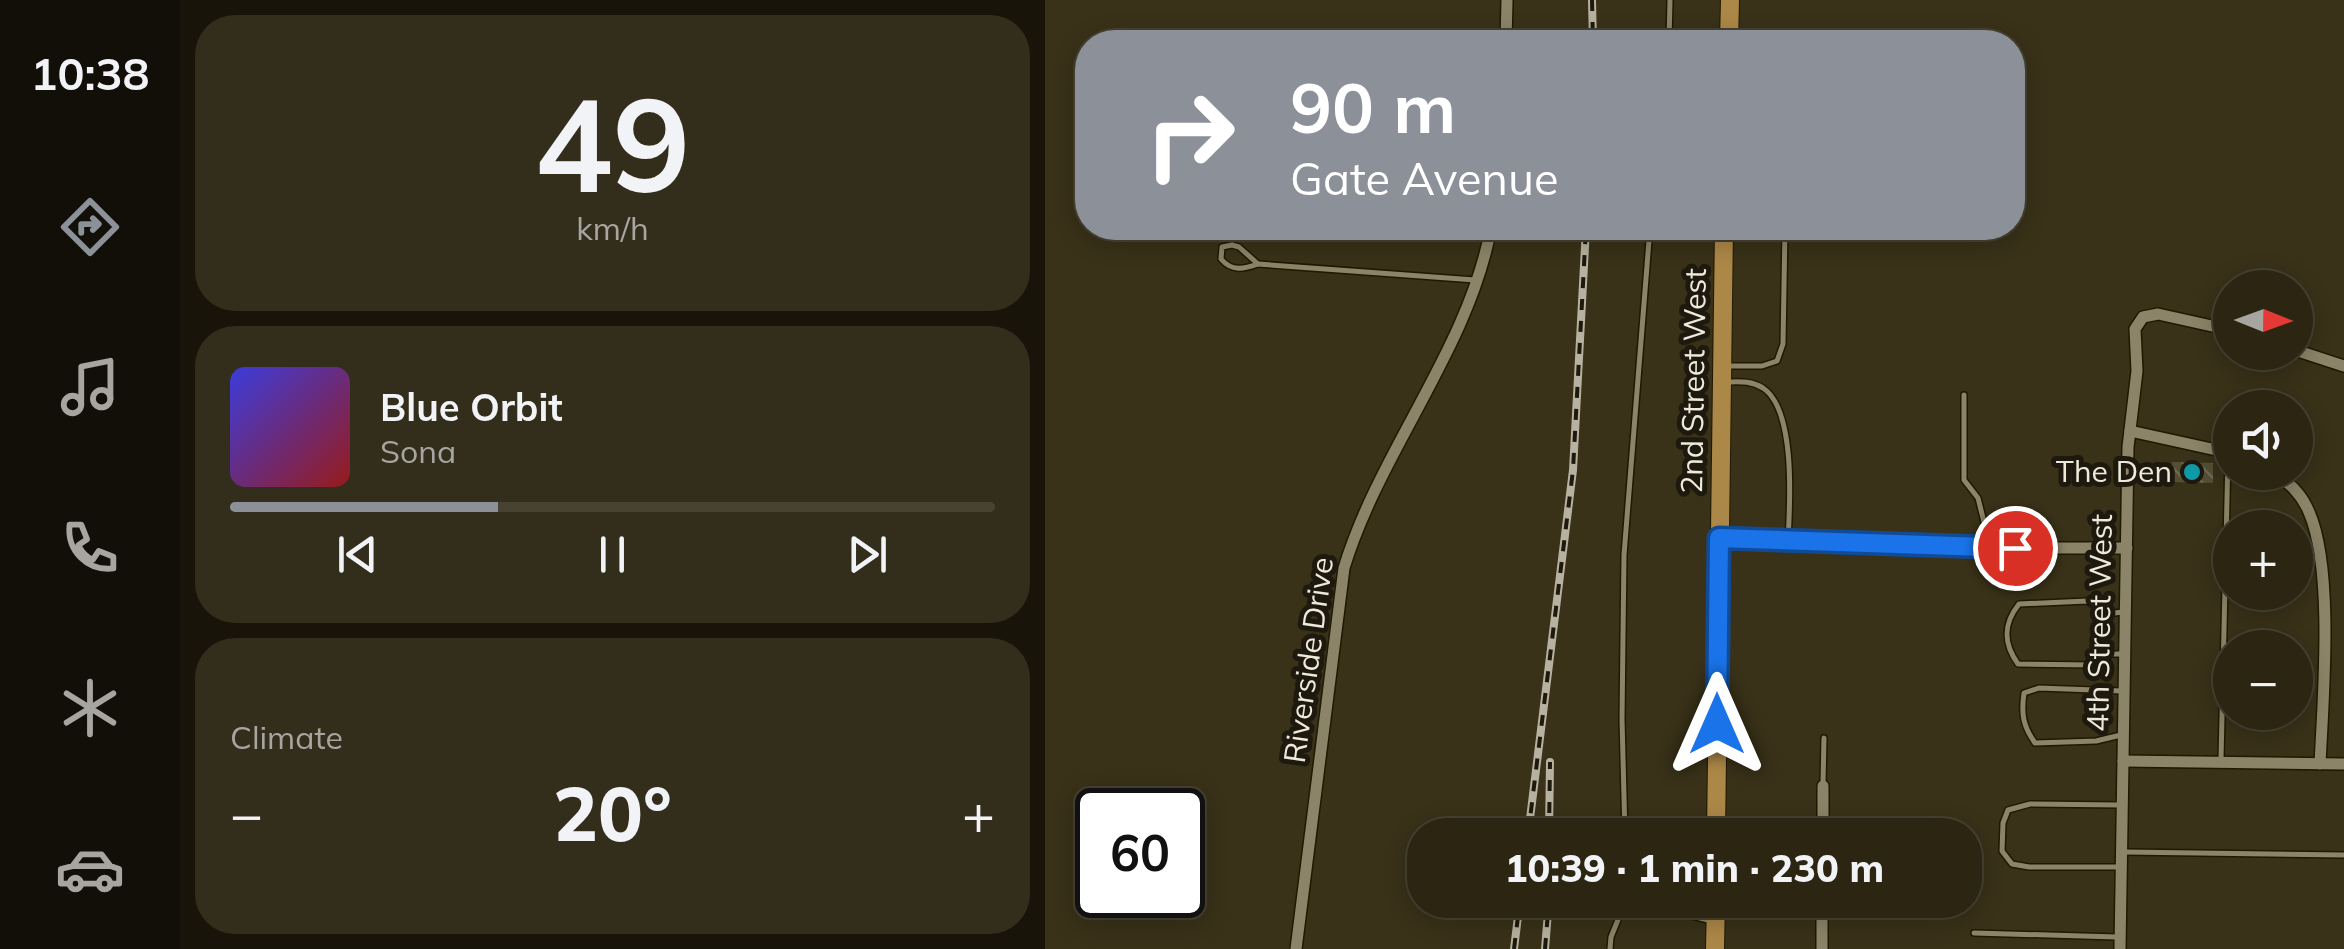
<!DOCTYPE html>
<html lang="en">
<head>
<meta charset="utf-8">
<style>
  :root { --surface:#2b2512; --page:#332d1b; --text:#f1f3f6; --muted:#a6a59f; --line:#474232; --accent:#8c9099 }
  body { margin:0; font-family:Mulish,sans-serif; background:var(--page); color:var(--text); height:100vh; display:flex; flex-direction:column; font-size:38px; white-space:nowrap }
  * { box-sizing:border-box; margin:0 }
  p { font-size:32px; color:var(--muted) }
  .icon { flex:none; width:55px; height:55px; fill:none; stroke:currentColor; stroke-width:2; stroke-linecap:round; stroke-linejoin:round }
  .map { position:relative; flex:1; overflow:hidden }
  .drawer { display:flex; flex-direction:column; gap:15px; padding:15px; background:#18140a; width:865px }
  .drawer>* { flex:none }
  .guide { position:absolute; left:30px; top:30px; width:950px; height:210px; border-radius:40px; box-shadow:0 5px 25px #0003,0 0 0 2px var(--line); background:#8c9099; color:#fff; overflow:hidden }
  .needle { width:65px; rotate:91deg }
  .buttons { position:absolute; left:1168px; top:270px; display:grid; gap:20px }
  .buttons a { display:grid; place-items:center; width:100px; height:100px; border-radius:50%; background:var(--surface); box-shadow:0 5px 25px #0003,0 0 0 2px var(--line); font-size:50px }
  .speed { position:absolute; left:30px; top:788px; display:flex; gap:20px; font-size:50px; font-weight:700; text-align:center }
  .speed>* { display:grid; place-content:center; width:130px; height:130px; border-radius:50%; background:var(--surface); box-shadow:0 5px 25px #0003,0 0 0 2px var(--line); line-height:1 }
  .speed .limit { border:5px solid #111; border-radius:15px; background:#fff; color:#111 }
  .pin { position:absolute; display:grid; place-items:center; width:85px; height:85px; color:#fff; margin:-42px; border:5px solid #fff; border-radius:50%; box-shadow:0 2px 10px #0007 }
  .me { position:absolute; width:110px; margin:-55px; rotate:0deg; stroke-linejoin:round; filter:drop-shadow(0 0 8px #0008) }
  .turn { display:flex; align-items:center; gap:35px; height:210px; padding:0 50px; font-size:45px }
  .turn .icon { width:130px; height:130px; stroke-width:2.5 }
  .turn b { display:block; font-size:70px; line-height:85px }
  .big { font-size:75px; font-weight:800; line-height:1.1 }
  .drawer .tile { flex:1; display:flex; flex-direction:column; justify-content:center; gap:15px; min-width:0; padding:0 35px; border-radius:40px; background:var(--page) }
  .drawer .dial { align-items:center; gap:0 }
  .dial b { font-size:130px; line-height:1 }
  .song { display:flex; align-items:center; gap:30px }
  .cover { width:120px; height:120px; border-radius:15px; background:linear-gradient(135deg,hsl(240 70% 55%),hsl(0 70% 35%)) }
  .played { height:10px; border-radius:5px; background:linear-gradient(90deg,var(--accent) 35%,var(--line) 35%) }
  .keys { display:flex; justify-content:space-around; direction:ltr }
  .heat { display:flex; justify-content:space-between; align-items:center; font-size:55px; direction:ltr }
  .trip { position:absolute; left:362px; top:818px; width:575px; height:100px; border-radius:40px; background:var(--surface); box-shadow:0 5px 25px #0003,0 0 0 2px var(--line); font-weight:800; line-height:100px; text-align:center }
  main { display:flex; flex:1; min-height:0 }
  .menu { display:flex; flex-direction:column; width:180px; justify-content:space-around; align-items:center; background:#110f07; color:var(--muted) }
  .menu .icon { width:70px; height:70px }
  .menu .current { color:var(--accent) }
  .menu b { font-size:45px; color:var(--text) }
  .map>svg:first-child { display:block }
  .building { fill:url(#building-back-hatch) }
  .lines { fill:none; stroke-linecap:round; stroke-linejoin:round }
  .service-casing { stroke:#201901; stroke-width:8 }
  .minor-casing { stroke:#201901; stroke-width:14 }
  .primary-casing { stroke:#201901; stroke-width:20 }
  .service { stroke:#8c8468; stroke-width:5 }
  .minor { stroke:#8c8468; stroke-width:11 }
  .primary { stroke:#ac8848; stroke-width:18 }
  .rail-casing { stroke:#b7b19f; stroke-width:8 }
  .rail { stroke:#1d190e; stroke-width:4; stroke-dasharray:11; stroke-linecap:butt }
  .route-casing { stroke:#114b97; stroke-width:25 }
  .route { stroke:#1a73e8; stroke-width:18 }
  .culture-dot { fill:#0f9aa8; stroke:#1d190e; stroke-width:4 }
  .labels { text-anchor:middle; stroke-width:10; stroke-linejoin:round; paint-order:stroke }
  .street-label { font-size:30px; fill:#eeeadb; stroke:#1d190e }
  .poi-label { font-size:30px; fill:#eeeadb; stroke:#1d190e; text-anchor:end }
</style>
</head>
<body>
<main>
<nav class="menu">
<b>10:38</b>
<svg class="icon current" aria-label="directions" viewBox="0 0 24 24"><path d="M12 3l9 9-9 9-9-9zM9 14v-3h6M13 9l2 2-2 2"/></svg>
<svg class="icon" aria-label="music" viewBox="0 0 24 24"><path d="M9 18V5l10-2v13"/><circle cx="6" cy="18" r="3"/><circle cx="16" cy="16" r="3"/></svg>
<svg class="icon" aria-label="phone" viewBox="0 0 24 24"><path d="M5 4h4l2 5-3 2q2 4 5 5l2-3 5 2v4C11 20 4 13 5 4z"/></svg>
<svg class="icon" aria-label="climate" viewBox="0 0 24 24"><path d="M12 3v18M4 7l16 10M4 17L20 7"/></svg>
<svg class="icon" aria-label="car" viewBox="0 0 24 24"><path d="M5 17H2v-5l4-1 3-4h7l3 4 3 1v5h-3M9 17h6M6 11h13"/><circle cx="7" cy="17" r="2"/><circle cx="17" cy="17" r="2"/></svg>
</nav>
<section class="drawer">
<div class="tile dial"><b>49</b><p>km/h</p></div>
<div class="tile">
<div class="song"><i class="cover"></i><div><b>Blue Orbit</b><p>Sona</p></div></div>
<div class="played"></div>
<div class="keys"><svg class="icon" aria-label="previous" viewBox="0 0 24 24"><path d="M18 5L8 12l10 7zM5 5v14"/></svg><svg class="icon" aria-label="pause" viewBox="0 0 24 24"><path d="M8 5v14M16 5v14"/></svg><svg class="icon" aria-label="next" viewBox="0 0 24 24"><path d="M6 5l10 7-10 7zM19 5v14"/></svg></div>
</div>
<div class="tile"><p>Climate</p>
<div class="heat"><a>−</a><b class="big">20°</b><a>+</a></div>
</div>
</section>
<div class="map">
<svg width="1299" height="949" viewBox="0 0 1299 949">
  <defs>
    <pattern id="building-back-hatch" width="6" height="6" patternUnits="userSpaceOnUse" patternTransform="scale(2.5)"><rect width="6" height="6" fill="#564e34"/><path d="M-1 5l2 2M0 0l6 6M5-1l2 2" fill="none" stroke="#6f6851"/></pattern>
  </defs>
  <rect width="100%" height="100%" fill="#393118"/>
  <path class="building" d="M 1127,462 L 1168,463 L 1168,483 L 1126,482 Z"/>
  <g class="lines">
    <g class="service-casing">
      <g id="service">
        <path d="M 624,42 L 625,0"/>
        <path d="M 187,245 L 194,247 L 213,264 C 199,269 187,272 176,259 L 177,247 Z"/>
        <path d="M 213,264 L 430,280"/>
        <path d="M 681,366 L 717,366 L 732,361 L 738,344 L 740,228"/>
        <path d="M 679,382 C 693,382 705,380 718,388 C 751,410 745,504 743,540"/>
        <path d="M 919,395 L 919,480 L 933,498 L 940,526 L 939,545"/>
        <path d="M 1061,614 L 1061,654"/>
        <path d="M 1077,654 L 1061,654 L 1050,665 L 973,664 C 958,643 958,624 974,604 L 1042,601 L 1061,614 L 1078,612"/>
        <path d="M 1076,735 L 1051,741 L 990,743 C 978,726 976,714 979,693 L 994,688 L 1077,691"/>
        <path d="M 1176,760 L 1183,456"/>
        <path d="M 778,783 L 779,738"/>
        <path d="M 580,835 L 577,719 L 579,555 L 605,228"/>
        <path d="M 1080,852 L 1299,855"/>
        <path d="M 1074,867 L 984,867 L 967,864 L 957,851 L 958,823 L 963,810 L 985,804 L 1076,805"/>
        <path d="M 583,900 L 667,921"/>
        <path d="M 929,933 L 1072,937"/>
        <path d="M 565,949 L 566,937 L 581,900"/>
      </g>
    </g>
    <g class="minor-casing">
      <g id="minor">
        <path d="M 461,42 L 462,0"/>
        <path d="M 1250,350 L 1299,366"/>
        <path d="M 1085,431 L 1185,453"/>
        <path d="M 1229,472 C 1245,484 1256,493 1264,512 C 1289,569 1278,699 1275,764"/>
        <path d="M 674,538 L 939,548 L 1082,548"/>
        <path d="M 1078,761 L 1299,764"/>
        <path d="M 778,835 L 778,786"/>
        <path d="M 251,949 L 299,568 C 335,450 423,350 446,228"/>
        <path d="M 777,949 L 777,900"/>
        <path d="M 1075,949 L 1083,447 L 1092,371 L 1090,329 L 1098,317 L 1113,314 L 1185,330"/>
      </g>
    </g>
    <g class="primary-casing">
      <g id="primary">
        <path d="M 684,42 L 685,0"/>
        <path d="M 671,835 L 679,228"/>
        <path d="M 670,949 L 671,900"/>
      </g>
    </g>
    <use href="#service" class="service"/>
    <use href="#minor" class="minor"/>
    <use href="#primary" class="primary"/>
    <g class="rail-casing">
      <g id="rail">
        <path d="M 547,0 L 548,42"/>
        <path d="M 483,835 L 528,470 L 541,228"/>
        <path d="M 504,835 L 505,762"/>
        <path d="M 469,949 L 475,900"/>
        <path d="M 500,949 L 504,900"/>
      </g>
    </g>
    <use href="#rail" class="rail"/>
  </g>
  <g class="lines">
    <g class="route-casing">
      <path id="route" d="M 672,724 L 674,538 L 970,548"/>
    </g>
    <use href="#route" class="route"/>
  </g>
  <circle class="culture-dot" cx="1147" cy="472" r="10"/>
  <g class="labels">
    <g class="street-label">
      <text transform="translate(649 381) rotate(-89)" y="10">2nd Street West</text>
      <text transform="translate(1055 623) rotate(-89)" y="10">4th Street West</text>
      <text transform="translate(264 660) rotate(-82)" y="10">Riverside Drive</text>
    </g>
    <g class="poi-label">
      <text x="1127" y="482">The Den</text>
    </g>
  </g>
</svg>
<div class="buttons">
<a><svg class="needle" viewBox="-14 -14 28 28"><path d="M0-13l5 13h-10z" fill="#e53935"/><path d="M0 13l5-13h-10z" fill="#a6a59f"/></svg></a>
<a><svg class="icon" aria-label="sound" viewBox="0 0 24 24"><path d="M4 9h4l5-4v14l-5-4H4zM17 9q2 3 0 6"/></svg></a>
<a>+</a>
<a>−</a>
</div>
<div class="speed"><div class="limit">60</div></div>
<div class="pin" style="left:970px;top:548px;background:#d93025"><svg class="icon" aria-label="arrive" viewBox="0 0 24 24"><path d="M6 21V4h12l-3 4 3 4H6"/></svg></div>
<svg class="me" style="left:672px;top:724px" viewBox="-20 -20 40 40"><path d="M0-17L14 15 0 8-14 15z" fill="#1a73e8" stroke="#fff" stroke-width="4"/></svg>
<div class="trip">10:39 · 1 min · 230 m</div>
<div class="guide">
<div class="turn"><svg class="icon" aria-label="right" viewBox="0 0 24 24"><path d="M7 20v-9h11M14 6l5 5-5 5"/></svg><div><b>90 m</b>Gate Avenue</div></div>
</div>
</div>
</main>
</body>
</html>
